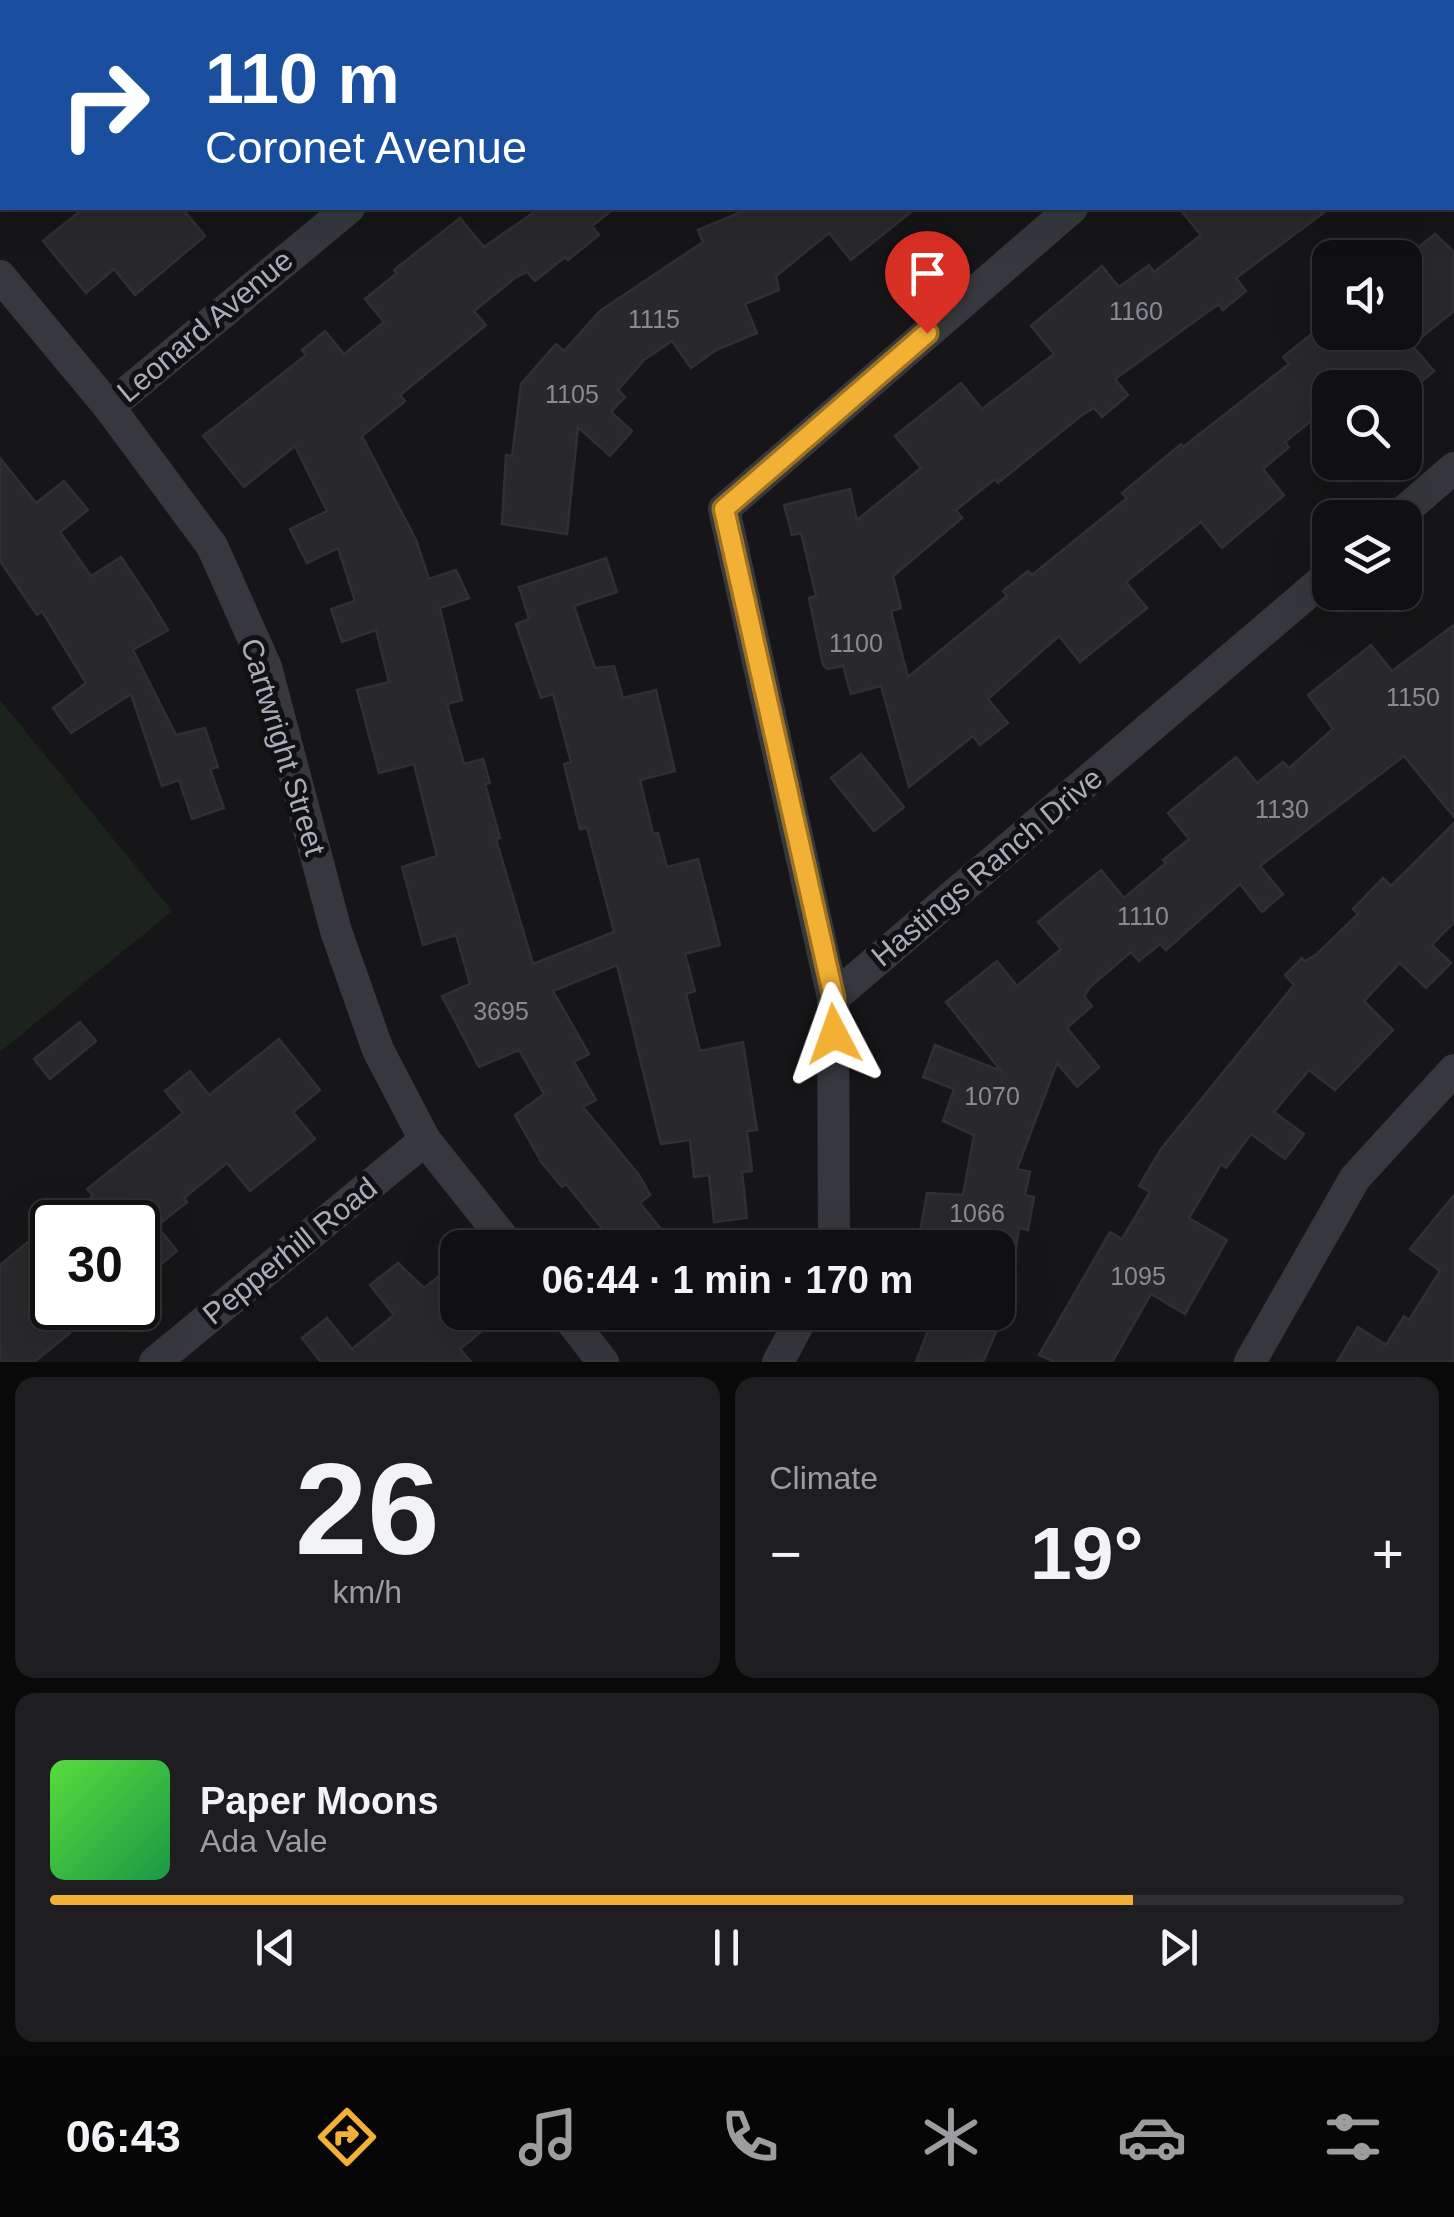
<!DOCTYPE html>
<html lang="en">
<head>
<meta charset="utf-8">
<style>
  :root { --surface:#101012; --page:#1e1e20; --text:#f1f3f6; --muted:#9c9d9f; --line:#303032; --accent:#f2b134 }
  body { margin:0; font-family:Arial,sans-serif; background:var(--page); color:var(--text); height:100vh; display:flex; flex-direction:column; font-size:38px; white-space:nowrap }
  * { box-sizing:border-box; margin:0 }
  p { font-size:32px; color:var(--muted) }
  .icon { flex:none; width:55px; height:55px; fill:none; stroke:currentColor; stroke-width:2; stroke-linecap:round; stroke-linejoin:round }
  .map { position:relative; height:1362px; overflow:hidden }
  .side { display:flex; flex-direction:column; gap:15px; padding:15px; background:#09090a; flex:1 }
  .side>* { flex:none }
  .banner { position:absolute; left:0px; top:0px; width:1455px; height:210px; box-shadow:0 10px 40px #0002,0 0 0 2px var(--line); background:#1a4fa0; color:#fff; overflow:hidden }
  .fabs { position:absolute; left:1312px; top:240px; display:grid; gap:20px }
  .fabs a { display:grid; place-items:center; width:110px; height:110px; border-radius:20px; background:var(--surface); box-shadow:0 10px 40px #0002,0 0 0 2px var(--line); font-size:50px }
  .speed { position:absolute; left:30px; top:1200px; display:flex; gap:20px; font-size:50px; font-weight:700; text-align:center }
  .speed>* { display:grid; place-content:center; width:130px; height:130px; border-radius:50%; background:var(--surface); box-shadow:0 10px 40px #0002,0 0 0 2px var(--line); line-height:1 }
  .speed .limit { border:5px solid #111; border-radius:15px; background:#fff; color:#111 }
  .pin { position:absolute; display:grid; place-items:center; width:85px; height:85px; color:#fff; margin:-102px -42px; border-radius:50% 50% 50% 0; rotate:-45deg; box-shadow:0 0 10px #0007 }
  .pin .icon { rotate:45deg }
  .me { position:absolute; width:110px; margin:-55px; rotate:356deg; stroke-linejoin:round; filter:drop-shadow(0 0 8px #0008) }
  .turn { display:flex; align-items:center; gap:35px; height:210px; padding:0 40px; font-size:45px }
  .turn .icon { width:130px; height:130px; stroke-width:2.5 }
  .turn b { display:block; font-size:70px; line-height:85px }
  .big { font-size:75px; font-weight:700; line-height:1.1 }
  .side .tile { flex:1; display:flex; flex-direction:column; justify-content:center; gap:15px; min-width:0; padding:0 35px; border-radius:20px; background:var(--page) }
  .side .dial { align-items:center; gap:0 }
  .dial b { font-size:130px; line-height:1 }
  .song { display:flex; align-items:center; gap:30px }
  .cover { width:120px; height:120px; border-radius:15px; background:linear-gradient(135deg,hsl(110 70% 55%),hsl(140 70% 35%)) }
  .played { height:10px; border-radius:5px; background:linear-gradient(90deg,var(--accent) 80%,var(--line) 80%) }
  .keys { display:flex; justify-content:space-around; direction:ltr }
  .heat { display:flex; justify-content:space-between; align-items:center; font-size:55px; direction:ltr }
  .side .tiles { flex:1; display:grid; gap:15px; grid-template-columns:1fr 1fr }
  .tile:last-child { grid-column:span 2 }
  .trip { position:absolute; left:440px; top:1230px; width:575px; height:100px; border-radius:20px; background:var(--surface); box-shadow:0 10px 40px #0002,0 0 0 2px var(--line); font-weight:700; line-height:100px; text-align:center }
  .dock { display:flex; height:160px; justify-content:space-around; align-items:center; background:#060607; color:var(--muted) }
  .dock .icon { width:70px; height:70px }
  .dock .active { color:var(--accent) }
  .dock b { font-size:45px; color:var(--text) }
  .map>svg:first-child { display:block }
  .green { fill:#1c231d }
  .building { fill:#29292c; stroke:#303034; stroke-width:2.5 }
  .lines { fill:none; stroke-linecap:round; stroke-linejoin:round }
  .minor { stroke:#37383d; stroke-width:32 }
  .route-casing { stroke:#9d7322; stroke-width:25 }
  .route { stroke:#f2b134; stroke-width:18 }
  .labels { text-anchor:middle; stroke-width:10; stroke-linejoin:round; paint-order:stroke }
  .number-label { font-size:25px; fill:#888b94 }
  .street-label { font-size:30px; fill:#a8adb8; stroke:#111113 }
</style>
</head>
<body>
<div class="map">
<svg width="1454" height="1362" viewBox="0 0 1454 1362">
  <rect width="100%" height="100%" fill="#161618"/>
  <path class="green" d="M 0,700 L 172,911 L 0,1052 Z"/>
  <g class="building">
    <path d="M 84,208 L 182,208 L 205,236 L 135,295 L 114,269 L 86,293 L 43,241 Z"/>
    <path d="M 540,208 L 615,208 L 592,226 L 599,235 L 568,260 L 565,257 L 535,281 L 527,272 L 515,278 L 474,311 L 486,325 L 400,395 L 405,401 L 362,436 L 416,540 L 429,579 L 456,570 L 469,598 L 440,608 L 462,700 L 447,704 L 464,764 L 483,759 L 490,783 L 485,784 L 500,838 L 496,839 L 533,964 L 614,932 L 587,828 L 580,829 L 564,764 L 571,762 L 553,694 L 541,698 L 516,624 L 529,619 L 519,587 L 606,558 L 617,592 L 574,606 L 595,668 L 614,666 L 623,698 L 656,690 L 675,771 L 640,780 L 653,834 L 658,833 L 667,867 L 698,859 L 720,945 L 685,954 L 695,991 L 686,994 L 700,1051 L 743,1042 L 757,1130 L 747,1131 L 752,1171 L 742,1172 L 747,1218 L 714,1222 L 709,1175 L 694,1177 L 690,1140 L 661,1144 L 617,965 L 553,991 L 589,1054 L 574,1062 L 596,1100 L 583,1107 L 639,1175 L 650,1195 L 640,1203 L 660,1228 L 654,1228 L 694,1248 L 618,1248 L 566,1184 L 562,1187 L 542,1163 L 515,1115 L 544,1094 L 519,1050 L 479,1067 L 442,996 L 470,984 L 456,935 L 423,945 L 402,867 L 437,856 L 414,764 L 379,773 L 357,690 L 389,682 L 376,630 L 342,642 L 331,609 L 355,601 L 338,548 L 307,563 L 290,529 L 327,511 L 295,446 L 244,487 L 203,436 L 306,355 L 302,350 L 325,331 L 344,354 L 384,322 L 365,299 L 397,273 L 394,270 L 460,218 L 484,247 Z"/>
    <path d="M 751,208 L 916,208 L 851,260 L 829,233 L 776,276 L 779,290 L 745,304 L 757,333 L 716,350 L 691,368 L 672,341 L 644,360 L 618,390 L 625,397 L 611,412 L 632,431 L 610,456 L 578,427 L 567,534 L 502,524 L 506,455 L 512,456 L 521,384 L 556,344 L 564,351 L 600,311 L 703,242 L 698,230 Z"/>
    <path d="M 1179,208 L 1330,208 L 1236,278 L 1246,291 L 1223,310 L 1219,304 L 1209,311 L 1115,379 L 1128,395 L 1102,417 L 1094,408 L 1082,415 L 998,483 L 995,479 L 956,510 L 962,518 L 893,576 L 901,608 L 891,611 L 908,677 L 1007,596 L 1003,591 L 1028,571 L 1032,575 L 1127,498 L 1122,493 L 1181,444 L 1183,447 L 1289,364 L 1283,357 L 1314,332 L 1402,332 L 1405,336 L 1405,258 L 1435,234 L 1454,252 L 1454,311 L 1412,345 L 1434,371 L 1414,388 L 1330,388 L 1330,406 L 1285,442 L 1289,447 L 1263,469 L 1284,495 L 1222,548 L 1201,522 L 1126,582 L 1147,608 L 1080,662 L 1059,636 L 988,699 L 1008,723 L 980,745 L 973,736 L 909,787 L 881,686 L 851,694 L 843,666 L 827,669 L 823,665 L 809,598 L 816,596 L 801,533 L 792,535 L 784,505 L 850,489 L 857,520 L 921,468 L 895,436 L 961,383 L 982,409 L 1054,354 L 1031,326 L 1102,266 L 1119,287 L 1149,265 L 1154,272 L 1201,235 Z"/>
    <path d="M 0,458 L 36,503 L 64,481 L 88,510 L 60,532 L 91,576 L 121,557 L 151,602 L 168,630 L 133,650 L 176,735 L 205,728 L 218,767 L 210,769 L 224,808 L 192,819 L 179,780 L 162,786 L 131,694 L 71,733 L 53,708 L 86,683 L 42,611 L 37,615 L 0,561 Z"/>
    <path d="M 1454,625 L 1454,817 L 1404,756 L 1260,866 L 1283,894 L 1262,912 L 1240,884 L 1166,950 L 1160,944 L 1139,961 L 1131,952 L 1090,987 L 1084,996 L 1092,1006 L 1067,1028 L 1099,1067 L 1077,1087 L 1057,1063 L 1017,1169 L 1030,1172 L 1025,1195 L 1034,1197 L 1028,1230 L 1019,1228 L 1016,1248 L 917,1248 L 927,1193 L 963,1195 L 974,1135 L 943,1121 L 954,1089 L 923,1077 L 935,1045 L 1001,1071 L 946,1002 L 997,961 L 1017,986 L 1061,949 L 1038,922 L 1101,870 L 1124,898 L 1166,863 L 1163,860 L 1189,839 L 1168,813 L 1236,757 L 1257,783 L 1283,762 L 1289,768 L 1333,729 L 1308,695 L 1371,645 L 1392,671 Z"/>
    <path d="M 861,754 L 904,807 L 874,831 L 831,778 Z"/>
    <path d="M 1454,823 L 1454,922 L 1432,945 L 1451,963 L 1426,988 L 1400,963 L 1364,1001 L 1393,1030 L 1335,1090 L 1309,1070 L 1274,1112 L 1304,1134 L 1285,1159 L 1251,1134 L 1226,1168 L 1221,1164 L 1189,1218 L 1227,1240 L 1185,1314 L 1151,1294 L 1112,1362 L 1055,1362 L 1039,1355 L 1110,1232 L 1122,1239 L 1150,1192 L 1139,1186 L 1161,1149 L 1294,985 L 1285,975 L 1302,958 L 1305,961 L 1317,954 L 1358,914 L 1353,909 L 1383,878 L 1391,886 Z"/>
    <path d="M 80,1022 L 96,1041 L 50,1079 L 34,1059 Z"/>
    <path d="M 279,1039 L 320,1090 L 293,1112 L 315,1139 L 250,1191 L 227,1163 L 184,1198 L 187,1202 L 157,1226 L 177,1251 L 154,1270 L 138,1250 L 138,1222 L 60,1222 L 93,1196 L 87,1189 L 183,1113 L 165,1091 L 190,1071 L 209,1095 Z"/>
    <path d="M 1454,1195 L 1454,1362 L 1337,1362 L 1358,1327 L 1386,1345 L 1404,1316 L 1409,1320 L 1440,1271 L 1410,1249 Z"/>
    <path d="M 52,1222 L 52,1312 L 70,1333 L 34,1362 L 0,1362 L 0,1265 Z"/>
    <path d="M 458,1261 L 458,1312 L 505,1312 L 460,1349 L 471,1362 L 321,1362 L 302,1338 L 327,1318 L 352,1349 L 394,1315 L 370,1285 L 398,1263 L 424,1288 Z"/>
    <path d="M 935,1312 L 1005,1312 L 983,1362 L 916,1362 Z"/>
  </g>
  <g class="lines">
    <g class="minor">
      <path d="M 595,2 L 598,0"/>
      <path d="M 1308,2 L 1311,0"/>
      <path d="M 0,276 L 109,407 L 212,546 L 266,667 L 336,931 L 378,1050 L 425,1140 L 511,1248"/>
      <path d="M 109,407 L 349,208"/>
      <path d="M 1396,518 L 1454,468"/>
      <path d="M 833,998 L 724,509 L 1072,208"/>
      <path d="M 834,1248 L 833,998 L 1330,574"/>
      <path d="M 564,1312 L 603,1362"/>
      <path d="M 155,1362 L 425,1140"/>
      <path d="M 778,1362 L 805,1312"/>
      <path d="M 1250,1362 L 1355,1178 L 1454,1070"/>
    </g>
  </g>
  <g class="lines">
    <g class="route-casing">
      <path id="route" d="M 834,1034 L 834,998 L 724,509 L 927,333"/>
    </g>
    <use href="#route" class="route"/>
  </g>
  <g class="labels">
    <g class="number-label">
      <text x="1136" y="320">1160</text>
      <text x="654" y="328">1115</text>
      <text x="572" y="403">1105</text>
      <text x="856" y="652">1100</text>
      <text x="1413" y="706">1150</text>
      <text x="1282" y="818">1130</text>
      <text x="1143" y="925">1110</text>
      <text x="501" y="1020">3695</text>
      <text x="992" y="1105">1070</text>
      <text x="977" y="1222">1066</text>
      <text x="1138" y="1285">1095</text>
    </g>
    <g class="street-label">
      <text transform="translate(205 326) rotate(-40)" y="10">Leonard Avenue</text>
      <text transform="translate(283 747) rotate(73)" y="10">Cartwright Street</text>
      <text transform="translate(987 867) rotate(-40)" y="10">Hastings Ranch Drive</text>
      <text transform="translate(290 1251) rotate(-39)" y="10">Pepperhill Road</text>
    </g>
  </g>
</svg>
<div class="fabs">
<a><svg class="icon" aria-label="sound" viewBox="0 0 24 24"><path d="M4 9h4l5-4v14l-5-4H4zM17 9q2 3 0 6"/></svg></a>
<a><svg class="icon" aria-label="search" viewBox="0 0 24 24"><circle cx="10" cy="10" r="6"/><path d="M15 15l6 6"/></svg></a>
<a><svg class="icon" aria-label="layers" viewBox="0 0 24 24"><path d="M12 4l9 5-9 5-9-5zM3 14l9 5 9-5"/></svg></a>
</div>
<div class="speed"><div class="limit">30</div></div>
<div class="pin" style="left:927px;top:333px;background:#d93025"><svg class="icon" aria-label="arrive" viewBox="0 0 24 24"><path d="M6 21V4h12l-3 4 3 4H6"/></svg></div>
<svg class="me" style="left:834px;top:1034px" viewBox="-20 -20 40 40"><path d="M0-17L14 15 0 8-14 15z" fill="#f2b134" stroke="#fff" stroke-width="4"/></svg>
<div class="trip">06:44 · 1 min · 170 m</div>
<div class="banner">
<div class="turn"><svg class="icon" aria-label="right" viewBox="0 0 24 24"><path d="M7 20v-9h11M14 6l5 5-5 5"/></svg><div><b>110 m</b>Coronet Avenue</div></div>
</div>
</div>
<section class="side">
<div class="tiles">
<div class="tile dial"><b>26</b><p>km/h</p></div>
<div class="tile"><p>Climate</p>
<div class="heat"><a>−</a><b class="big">19°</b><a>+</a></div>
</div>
<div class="tile">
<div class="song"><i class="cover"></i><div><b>Paper Moons</b><p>Ada Vale</p></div></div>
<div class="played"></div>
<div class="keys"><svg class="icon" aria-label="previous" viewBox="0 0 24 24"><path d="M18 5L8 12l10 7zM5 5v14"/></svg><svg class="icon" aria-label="pause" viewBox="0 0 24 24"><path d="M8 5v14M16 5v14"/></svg><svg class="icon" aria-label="next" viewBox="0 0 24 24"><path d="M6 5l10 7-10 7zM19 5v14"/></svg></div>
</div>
</div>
</section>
<nav class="dock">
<b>06:43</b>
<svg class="icon active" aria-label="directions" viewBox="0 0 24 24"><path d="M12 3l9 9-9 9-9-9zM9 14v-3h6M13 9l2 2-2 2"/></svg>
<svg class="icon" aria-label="music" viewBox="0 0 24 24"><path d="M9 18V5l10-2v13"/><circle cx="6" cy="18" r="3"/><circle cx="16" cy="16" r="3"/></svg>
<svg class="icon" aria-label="phone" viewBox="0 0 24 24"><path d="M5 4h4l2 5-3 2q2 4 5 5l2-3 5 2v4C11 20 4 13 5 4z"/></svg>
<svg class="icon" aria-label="climate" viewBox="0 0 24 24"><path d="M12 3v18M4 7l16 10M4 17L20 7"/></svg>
<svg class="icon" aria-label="car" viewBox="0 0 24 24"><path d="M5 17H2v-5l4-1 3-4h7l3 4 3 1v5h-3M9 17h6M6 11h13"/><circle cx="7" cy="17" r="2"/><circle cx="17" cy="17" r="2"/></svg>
<svg class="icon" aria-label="filters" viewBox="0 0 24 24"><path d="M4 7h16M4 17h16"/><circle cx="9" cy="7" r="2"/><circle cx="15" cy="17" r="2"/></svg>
</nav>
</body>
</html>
